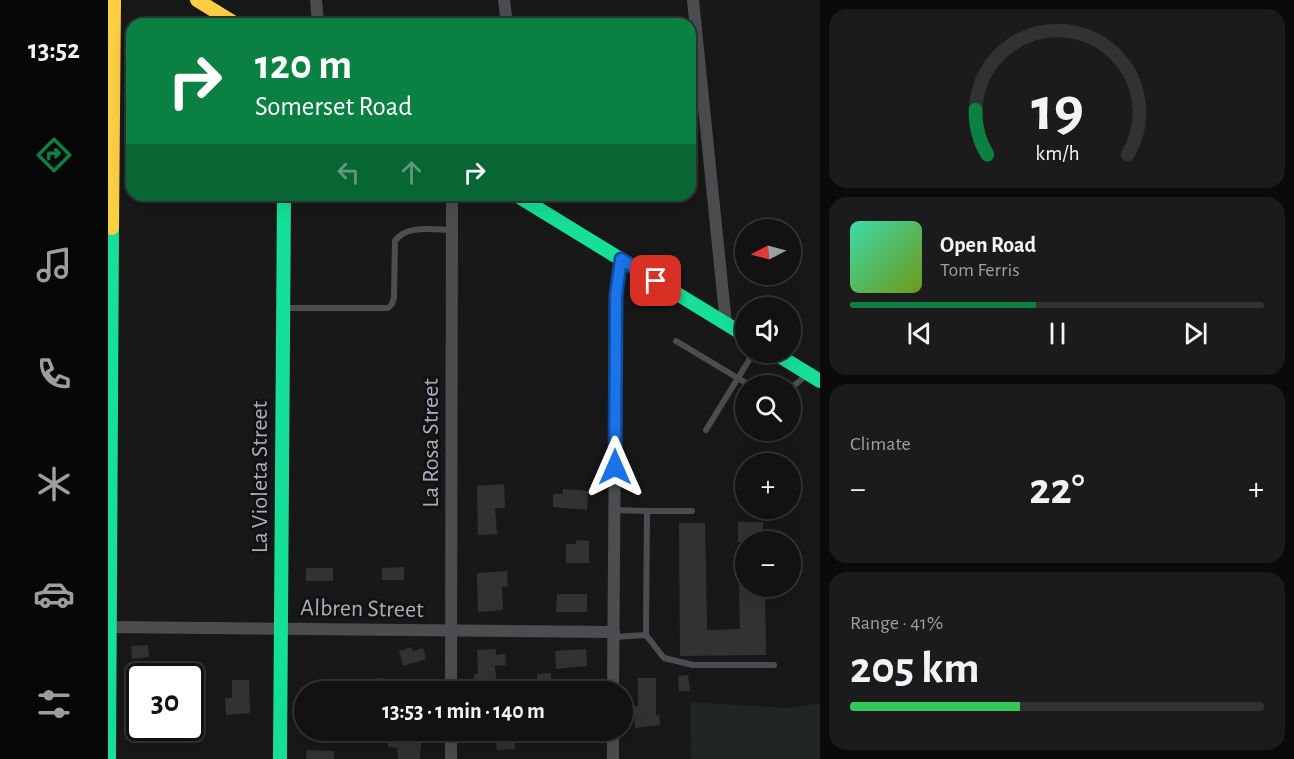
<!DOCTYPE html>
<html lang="en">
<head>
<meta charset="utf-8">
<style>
  :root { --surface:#121212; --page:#1b1b1b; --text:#f1f3f6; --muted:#9c9e9f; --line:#313232; --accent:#0b8043 }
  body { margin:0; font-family:"Alegreya Sans",sans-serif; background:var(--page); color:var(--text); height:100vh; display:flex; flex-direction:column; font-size:22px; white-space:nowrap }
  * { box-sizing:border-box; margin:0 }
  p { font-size:20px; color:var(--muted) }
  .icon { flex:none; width:33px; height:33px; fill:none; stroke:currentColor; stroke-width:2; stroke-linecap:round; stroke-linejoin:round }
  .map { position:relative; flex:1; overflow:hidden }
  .panel { display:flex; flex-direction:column; gap:9px; padding:9px; background:#0a0a0a; width:474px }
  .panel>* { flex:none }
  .banner { position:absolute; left:18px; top:18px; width:570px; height:183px; border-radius:18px; box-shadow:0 6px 24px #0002,0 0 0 2px var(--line); background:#0b8043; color:#fff; overflow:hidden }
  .needle { width:39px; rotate:264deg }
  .tools { position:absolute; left:627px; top:219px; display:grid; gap:12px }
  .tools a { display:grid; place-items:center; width:66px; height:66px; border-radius:50%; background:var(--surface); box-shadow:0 6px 24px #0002,0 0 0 2px var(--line); font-size:30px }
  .speed { position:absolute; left:18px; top:663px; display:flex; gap:12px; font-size:30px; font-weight:700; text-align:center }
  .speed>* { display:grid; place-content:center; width:78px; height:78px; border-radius:50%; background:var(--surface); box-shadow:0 6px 24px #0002,0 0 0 2px var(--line); line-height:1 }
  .speed .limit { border:3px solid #111; border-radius:9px; background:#fff; color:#111 }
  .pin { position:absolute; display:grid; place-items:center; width:51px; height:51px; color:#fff; margin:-26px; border-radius:12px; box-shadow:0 3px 9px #0006 }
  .me { position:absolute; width:66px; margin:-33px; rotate:0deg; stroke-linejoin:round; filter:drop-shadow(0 0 4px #0008) }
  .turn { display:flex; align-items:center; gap:21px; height:126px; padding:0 30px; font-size:27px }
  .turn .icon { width:78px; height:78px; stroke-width:2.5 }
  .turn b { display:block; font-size:42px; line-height:51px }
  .lanes { display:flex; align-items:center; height:57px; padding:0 30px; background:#0003; justify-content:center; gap:30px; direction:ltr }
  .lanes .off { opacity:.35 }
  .big { font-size:45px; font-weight:700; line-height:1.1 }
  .panel .tile { flex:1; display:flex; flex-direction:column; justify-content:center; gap:9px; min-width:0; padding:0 21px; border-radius:18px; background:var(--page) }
  .panel .dial { align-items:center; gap:0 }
  .dial svg { height:156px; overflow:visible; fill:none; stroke:var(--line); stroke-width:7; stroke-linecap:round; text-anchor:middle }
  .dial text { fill:var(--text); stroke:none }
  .song { display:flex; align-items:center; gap:18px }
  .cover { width:72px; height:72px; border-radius:9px; background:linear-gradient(135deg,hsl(160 70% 55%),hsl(80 70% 35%)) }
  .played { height:6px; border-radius:3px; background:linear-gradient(90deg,var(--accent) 45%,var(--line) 45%) }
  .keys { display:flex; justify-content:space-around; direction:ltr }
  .heat { display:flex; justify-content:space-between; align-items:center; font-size:33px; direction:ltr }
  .charge { height:9px; border-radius:4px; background:linear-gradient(90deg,#34c759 41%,var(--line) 0) }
  .trip { position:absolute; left:186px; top:681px; width:339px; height:60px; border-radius:30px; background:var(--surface); box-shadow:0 6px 24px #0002,0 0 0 2px var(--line); font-weight:700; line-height:60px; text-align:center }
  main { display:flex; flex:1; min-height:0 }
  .tab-bar { display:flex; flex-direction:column; width:108px; justify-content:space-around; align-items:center; background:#070707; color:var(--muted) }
  .tab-bar .icon { width:42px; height:42px }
  .tab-bar .current { color:var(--accent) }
  .tab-bar b { font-size:27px; color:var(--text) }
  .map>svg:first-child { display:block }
  .green { fill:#202621 }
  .building { fill:#323233 }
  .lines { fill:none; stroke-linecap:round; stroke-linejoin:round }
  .lane { stroke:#4c4d50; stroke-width:6 }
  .street { stroke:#4c4d50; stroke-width:12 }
  .fast { stroke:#16e098; stroke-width:14 }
  .slow { stroke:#ffcf43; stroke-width:14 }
  .route-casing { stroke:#114b97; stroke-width:15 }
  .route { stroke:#1a73e8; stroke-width:10 }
  .labels { text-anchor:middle; stroke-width:6; stroke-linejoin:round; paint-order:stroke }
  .street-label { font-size:24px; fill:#a9aeb8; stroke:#121214 }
</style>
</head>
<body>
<main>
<nav class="tab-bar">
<b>13:52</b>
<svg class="icon current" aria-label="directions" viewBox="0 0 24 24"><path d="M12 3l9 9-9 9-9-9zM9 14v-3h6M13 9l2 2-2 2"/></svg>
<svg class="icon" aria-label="music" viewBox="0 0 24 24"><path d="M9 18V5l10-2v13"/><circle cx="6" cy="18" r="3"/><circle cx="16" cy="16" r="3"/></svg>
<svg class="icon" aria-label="phone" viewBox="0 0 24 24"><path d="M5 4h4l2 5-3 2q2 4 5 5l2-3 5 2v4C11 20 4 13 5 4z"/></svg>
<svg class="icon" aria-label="climate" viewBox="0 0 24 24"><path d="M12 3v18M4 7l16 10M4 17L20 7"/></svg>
<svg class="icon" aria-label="car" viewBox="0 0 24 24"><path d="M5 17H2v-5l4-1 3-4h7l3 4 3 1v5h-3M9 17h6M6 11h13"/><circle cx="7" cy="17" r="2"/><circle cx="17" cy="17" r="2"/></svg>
<svg class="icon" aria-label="filters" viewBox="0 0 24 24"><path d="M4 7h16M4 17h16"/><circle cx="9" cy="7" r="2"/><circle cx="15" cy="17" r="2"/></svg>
</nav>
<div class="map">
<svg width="712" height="759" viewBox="0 0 712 759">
  <rect width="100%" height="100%" fill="#181818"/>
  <path class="green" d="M 582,702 L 681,708 L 712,703 L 712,759 L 583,759 Z"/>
  <g class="building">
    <path d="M 396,484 L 397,508 L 387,508 L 389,534 L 370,535 L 369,486 Z"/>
    <path d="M 455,489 L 480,491 L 479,510 L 445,507 L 445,494 L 455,494 Z"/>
    <path d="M 630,522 L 655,522 L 656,542 L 630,542 Z"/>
    <path d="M 571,523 L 597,523 L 599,630 L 632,629 L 631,586 L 657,586 L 658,655 L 572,656 Z"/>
    <path d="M 468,540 L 481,541 L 481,563 L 458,563 L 458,544 L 468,544 Z"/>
    <path d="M 296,567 L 296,580 L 274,580 L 274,568 Z"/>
    <rect x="198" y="568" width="27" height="13"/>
    <path d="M 399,571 L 400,586 L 394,587 L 395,610 L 370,612 L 369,573 Z"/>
    <path d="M 449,594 L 479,594 L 479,612 L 448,612 Z"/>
    <path d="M 40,645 L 41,657 L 24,659 L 23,646 Z"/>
    <path d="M 304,647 L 305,651 L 315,648 L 318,659 L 295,666 L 291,651 Z"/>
    <path d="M 388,649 L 388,655 L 397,654 L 398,665 L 387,666 L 389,688 L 367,690 L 366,674 L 370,674 L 369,650 Z"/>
    <path d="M 478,649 L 479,666 L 448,669 L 447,651 Z"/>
    <path d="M 443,673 L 443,692 L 429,692 L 429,674 Z"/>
    <path d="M 580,675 L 582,691 L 571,691 L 570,676 Z"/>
    <path d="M 276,678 L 277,692 L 239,692 L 238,681 Z"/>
    <path d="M 530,678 L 548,678 L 548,716 L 551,715 L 552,725 L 527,728 L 525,707 L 530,706 Z"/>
    <path d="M 124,680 L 141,680 L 142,713 L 118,715 L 117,698 L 124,698 Z"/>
    <path d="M 20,703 L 32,703 L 32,720 L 21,721 Z"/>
    <path d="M 296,730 L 314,730 L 312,759 L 290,759 L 289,748 L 280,747 L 280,736 L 296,736 Z"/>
    <path d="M 387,730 L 405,730 L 407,749 L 389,750 Z"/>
    <path d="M 199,750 L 226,751 L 226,759 L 198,759 Z"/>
  </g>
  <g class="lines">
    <g class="lane">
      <path d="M 175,308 L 280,308 L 284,304 L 286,298 L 287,241 C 298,224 327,230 344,230"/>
      <path d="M 568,341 L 643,386"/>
      <path d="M 682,389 L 700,374"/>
      <path d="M 598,430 L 646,352"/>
      <path d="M 539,511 L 584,511"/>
      <path d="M 538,635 L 556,658 L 585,665 L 666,665"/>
      <path d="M 506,637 L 538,635 L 539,511 L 506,510"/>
    </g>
    <g class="street">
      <path d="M 208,0 L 210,24"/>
      <path d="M 396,0 L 399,24"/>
      <path d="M 585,0 L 618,324"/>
      <path d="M 2,627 L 506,632"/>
      <path d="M 343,692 L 344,195"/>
      <path d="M 505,692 L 508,295 L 513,259"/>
      <path d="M 343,759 L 343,730"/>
      <path d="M 505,759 L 505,730"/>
    </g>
    <g class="fast">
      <path d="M 408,195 L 638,336"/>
      <path d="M 665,352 L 712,381"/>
      <path d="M 1,759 L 4,228"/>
      <path d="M 172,759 L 176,195"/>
    </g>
    <g class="slow">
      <path d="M 89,0 L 128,24"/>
      <path d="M 4,228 L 6,0"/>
    </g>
  </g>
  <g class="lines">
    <g class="route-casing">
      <path id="route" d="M 507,467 L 508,295 L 513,259 L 548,281"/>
    </g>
    <use href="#route" class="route"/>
  </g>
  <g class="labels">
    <g class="street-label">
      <text transform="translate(322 443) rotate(-90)" y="8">La Rosa Street</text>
      <text transform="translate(151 477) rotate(-90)" y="8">La Violeta Street</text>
      <text transform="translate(254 608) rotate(1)" y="8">Albren Street</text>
    </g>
  </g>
</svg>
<div class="tools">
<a><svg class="needle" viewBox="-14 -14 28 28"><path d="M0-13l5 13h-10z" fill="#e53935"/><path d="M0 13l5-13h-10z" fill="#9c9e9f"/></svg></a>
<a><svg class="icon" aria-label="sound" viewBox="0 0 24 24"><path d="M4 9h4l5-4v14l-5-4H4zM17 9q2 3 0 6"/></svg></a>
<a><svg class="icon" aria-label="search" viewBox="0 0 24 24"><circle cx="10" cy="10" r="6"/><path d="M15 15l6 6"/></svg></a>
<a>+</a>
<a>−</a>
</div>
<div class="speed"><div class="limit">30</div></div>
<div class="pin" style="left:548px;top:281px;background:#d93025"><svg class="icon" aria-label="arrive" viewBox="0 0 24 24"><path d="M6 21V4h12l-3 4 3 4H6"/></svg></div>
<svg class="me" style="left:507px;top:467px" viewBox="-20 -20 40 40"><path d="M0-17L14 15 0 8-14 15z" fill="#1a73e8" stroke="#fff" stroke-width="4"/></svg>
<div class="trip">13:53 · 1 min · 140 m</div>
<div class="banner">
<div class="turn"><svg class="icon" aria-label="right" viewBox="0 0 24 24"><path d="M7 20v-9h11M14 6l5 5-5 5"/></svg><div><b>120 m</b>Somerset Road</div></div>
<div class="lanes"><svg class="icon off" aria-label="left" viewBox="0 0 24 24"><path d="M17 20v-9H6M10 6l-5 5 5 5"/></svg><svg class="icon off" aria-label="ahead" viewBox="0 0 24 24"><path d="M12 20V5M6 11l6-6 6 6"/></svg><svg class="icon" aria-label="right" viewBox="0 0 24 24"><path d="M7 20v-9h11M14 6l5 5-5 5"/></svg></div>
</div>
</div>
<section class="panel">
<div class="tile dial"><svg viewBox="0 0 100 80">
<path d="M14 69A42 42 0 1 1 86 69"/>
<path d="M14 69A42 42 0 0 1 8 46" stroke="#0b8043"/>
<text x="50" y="56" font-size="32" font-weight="700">19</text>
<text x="50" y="72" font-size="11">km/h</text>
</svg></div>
<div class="tile">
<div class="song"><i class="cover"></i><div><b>Open Road</b><p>Tom Ferris</p></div></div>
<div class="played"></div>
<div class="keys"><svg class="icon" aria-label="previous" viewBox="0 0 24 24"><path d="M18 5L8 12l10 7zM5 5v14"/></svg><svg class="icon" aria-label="pause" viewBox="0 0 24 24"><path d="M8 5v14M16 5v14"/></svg><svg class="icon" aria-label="next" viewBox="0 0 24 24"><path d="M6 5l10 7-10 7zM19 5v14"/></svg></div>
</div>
<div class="tile"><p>Climate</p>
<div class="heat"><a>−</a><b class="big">22°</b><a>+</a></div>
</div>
<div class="tile"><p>Range · 41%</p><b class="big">205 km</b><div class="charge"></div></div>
</section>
</main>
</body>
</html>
